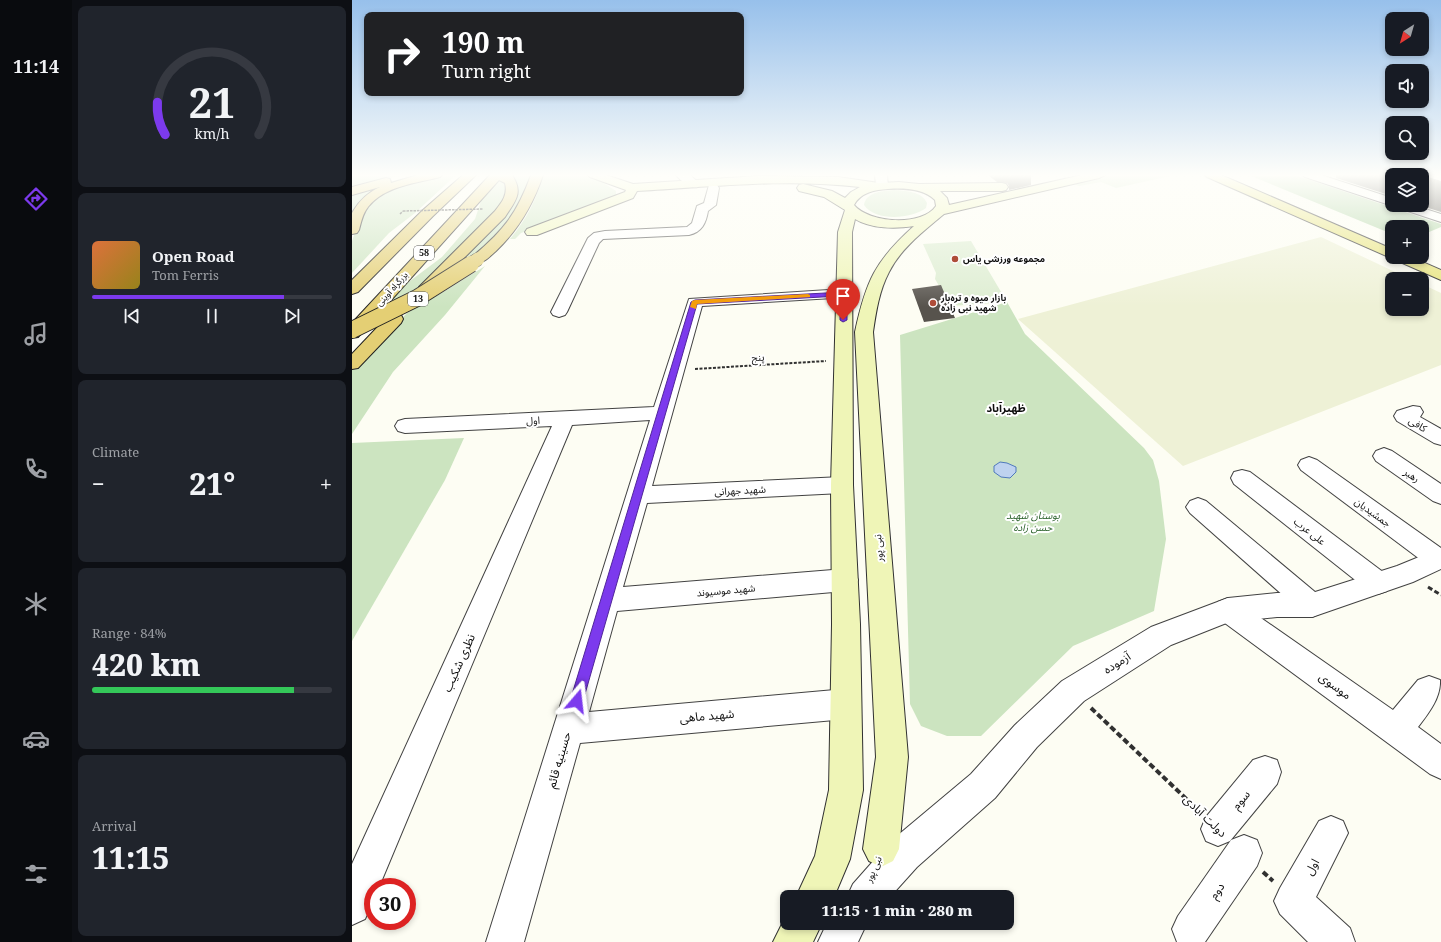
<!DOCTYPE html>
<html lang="en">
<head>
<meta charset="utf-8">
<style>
  :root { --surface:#171b24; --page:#20242c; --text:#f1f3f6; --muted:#9ea1a6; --line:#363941; --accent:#7c3aed }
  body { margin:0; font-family:"Noto Serif","Noto Sans Arabic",serif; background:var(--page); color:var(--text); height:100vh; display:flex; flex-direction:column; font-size:15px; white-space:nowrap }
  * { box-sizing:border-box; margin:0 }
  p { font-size:13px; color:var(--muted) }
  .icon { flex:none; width:22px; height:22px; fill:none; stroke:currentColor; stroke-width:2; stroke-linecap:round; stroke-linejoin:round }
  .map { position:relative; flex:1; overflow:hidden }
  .sheet { display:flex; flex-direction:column; gap:6px; padding:6px; background:#0d0f14; width:280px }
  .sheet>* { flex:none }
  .top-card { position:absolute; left:12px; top:12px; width:380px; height:84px; border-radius:8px; box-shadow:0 2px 6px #0003; background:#202124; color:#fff; overflow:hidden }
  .needle { width:26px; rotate:217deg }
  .fabs { position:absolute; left:1033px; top:12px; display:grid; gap:8px }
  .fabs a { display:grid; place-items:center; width:44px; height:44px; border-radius:8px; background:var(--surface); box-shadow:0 2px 6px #0003; font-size:20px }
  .speed { position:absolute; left:12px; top:878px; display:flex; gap:8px; font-size:20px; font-weight:700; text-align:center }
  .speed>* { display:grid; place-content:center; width:52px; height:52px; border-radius:50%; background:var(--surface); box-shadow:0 2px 6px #0003; line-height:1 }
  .speed .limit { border:6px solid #d22; background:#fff; color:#111 }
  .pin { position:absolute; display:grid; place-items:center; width:34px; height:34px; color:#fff; margin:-41px -17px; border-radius:50% 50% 50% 0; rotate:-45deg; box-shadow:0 0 4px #0007 }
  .pin .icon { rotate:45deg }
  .me { position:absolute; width:44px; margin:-22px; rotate:17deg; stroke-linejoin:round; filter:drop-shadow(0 0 3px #0008) }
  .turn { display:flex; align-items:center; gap:14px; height:84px; padding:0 12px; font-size:18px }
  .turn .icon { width:52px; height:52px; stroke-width:2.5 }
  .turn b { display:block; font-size:28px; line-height:34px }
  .big { font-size:30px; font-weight:800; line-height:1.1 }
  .sheet .card { flex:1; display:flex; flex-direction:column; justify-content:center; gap:6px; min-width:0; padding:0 14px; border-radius:8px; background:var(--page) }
  .sheet .dial { align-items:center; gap:0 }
  .dial svg { height:104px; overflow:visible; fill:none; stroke:var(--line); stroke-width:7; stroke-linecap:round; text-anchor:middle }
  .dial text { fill:var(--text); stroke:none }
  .song { display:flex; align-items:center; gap:12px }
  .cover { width:48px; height:48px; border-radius:6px; background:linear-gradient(135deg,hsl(20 70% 55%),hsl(50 70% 35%)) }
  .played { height:4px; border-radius:2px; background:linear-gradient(90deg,var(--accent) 80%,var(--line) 80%) }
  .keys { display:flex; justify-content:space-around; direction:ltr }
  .heat { display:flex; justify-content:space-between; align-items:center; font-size:22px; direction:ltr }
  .charge { height:6px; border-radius:3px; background:linear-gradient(90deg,#34c759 84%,var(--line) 0) }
  .trip { position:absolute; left:428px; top:890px; width:234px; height:40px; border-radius:8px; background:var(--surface); box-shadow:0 2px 6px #0003; font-weight:800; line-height:40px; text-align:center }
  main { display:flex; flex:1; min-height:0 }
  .menu { display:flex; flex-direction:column; width:72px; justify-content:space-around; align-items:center; background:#090b0e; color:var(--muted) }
  .menu .icon { width:28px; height:28px }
  .menu .active { color:var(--accent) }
  .menu b { font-size:18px; color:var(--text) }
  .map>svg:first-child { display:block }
  .farmland { fill:#eef1d6 }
  .green { fill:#cce4c0 }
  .forest { fill:#aed3a2 }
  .pitch { fill:#ddedd1 }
  .water { fill:#bed2ef; stroke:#4f79bc }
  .building { fill:#57534d }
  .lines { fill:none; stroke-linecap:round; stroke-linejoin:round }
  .minor-casing { stroke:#424242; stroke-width:2 }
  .tertiary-casing { stroke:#424242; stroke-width:2 }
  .secondary-casing { stroke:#313131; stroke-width:2 }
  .primary-casing { stroke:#202020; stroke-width:2 }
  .trunk-casing { stroke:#202020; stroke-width:2 }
  .path-far3 { stroke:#313131; stroke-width:1.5; stroke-dasharray:2.5 1; stroke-linecap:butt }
  .path-far2 { stroke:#313131; stroke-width:2; stroke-dasharray:3 1.5; stroke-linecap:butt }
  .path-far1 { stroke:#313131; stroke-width:3; stroke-dasharray:5 2.5; stroke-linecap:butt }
  .path { stroke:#313131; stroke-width:4; stroke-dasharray:6 3; stroke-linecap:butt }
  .minor { fill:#fff; fill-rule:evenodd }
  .tertiary { fill:#fff; fill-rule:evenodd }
  .secondary { fill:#eff5b7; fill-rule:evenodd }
  .primary { fill:#e7e37a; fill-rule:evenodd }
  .trunk { fill:#e4cf74; fill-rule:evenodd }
  .trunk-bridge-far1-casing { stroke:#202020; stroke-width:14; stroke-linecap:butt }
  .trunk-bridge-casing { stroke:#202020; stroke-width:18; stroke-linecap:butt }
  .path-bridge { stroke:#313131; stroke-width:1.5; stroke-dasharray:2.5 1; stroke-linecap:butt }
  .trunk-bridge-far1 { stroke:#e4cf74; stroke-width:13 }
  .trunk-bridge { stroke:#e4cf74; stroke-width:16 }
  .route { fill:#7c3aed; stroke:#51269a }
  .slow { fill:#f59e0b }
  .poi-dot { fill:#ae4c39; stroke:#fff; stroke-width:1.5 }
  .labels { text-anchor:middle; stroke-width:4; stroke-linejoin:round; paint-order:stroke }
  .shield { fill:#fff; stroke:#575757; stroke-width:1 }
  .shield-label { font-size:9px; font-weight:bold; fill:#0f0f0f }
  .far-poi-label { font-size:9px; font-weight:bold; fill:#0f0f0f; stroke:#fff; text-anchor:start }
  .far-street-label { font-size:9px; fill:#0f0f0f; stroke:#fff }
  .street-label { font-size:10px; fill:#0f0f0f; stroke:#fff }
  .park-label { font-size:10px; font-style:italic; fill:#285f28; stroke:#fff }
  .neighbourhood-label { font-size:11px; font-weight:bold; fill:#0f0f0f; stroke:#fff }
  .near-street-label { font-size:12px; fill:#0f0f0f; stroke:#fff }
</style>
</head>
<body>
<main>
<nav class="menu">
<b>11:14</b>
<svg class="icon active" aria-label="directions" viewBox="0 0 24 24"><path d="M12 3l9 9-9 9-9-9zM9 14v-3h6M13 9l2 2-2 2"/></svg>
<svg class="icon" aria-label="music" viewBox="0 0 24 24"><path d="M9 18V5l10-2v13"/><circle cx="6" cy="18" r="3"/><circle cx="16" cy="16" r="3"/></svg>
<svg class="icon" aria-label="phone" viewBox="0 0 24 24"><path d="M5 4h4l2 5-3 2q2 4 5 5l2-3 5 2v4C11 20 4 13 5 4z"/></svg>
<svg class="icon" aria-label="climate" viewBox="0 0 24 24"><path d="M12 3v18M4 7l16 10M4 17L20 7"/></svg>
<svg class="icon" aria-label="car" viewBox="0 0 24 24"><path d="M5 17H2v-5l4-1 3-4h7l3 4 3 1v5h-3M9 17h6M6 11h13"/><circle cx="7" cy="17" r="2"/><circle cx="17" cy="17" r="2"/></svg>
<svg class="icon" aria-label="filters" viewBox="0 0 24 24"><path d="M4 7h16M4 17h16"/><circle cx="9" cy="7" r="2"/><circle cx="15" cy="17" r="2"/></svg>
</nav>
<section class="sheet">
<div class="card dial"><svg viewBox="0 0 100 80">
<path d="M14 69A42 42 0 1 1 86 69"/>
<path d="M14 69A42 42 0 0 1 8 44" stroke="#7c3aed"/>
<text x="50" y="56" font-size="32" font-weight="700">21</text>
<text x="50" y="72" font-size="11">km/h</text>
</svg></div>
<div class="card">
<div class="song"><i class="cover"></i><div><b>Open Road</b><p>Tom Ferris</p></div></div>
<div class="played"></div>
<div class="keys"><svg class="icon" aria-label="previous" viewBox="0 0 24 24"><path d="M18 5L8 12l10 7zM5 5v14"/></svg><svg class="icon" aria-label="pause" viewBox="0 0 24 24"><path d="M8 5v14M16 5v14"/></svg><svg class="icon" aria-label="next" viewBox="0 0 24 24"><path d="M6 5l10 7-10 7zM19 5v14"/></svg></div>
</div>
<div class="card"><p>Climate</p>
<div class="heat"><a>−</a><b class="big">21°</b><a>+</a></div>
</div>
<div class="card"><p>Range · 84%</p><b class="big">420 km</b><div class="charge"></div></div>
<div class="card"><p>Arrival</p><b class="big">11:15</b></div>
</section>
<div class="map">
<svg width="1089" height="942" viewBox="0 0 1089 942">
  <rect width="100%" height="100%" fill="#fdfdf3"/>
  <path class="farmland" d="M 969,237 L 1058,279 L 1040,279 L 1040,309 L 1070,309 L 1070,284 L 1089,293 L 1089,365 L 831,466 L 666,319 Z"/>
  <g class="green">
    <path d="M 0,175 L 50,175 L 0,189 Z"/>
    <path d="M 62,175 L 78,175 L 27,192 L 0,219 L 0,193 Z"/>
    <path d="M 104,175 L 63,213 L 37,233 L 0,273 L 0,241 L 9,215 L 22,199 L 45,187 L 81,178 Z"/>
    <path d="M 159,175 L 179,175 L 163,216 L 140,242 L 84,284 L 163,200 L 165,194 L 165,183 Z"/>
    <path d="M 191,175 L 239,175 L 264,191 L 264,195 L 221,214 L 169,233 L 163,239 L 158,239 C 174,220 185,199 191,175 Z"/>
    <path d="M 759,175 L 823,175 L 764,188 L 749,182 L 727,186 L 719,183 Z"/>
    <path d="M 148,178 L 157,184 L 149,208 L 56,298 L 27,310 L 50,287 L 90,257 L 123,219 L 129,201 Z"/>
    <path d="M 542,190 C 553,191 570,191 575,203 L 574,208 C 559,219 524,222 512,205 C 514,192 531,191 542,190 Z"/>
    <path d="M 133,266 L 93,315 L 41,372 L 0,434 L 0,369 L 55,313 L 93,291 Z"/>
    <path d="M 655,302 L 673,334 L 792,448 L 801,460 L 807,481 L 814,539 L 802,611 L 721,646 L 629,736 L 595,736 L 569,726 L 558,704 L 548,335 Z"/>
    <path d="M 112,438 L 93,480 L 0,641 L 0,443 Z"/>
  </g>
  <path class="forest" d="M 897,175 L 943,175 L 1089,224 L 1089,227 L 1070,235 L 1070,227 L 1040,227 L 1040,234 Z"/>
  <path class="pitch" d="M 619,241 L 655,302 L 599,306 L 583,279 L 584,273 L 571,244 Z"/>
  <path class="water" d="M 648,462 L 655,463 L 664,467 L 664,472 L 658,478 L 649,477 L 642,472 L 642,466 Z"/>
  <g class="building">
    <path d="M 636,175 L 679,175 L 679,185 L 657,190 L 657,186 L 655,183 L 645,182 Z"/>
    <path d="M 984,175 L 1040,175 L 1040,196 L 984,178 Z"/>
    <path d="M 1070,175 L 1089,182 L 1089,212 L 1070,206 Z"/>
    <path d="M 589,285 L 603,318 L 572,322 L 560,289 Z"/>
  </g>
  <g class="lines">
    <g class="minor-casing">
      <g id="minor">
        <path d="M 324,175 L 338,175 L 348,184 L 346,187 C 338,189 330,182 324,175 Z"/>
        <path d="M 523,175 L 535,175 L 536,186 L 534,189 L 526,189 L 524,186 Z"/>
        <path d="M 951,175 L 969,175 L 1040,198 L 1040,205 L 1061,205 L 1089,214 L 1089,222 L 953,177 Z"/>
        <path d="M 1074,175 L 1089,175 L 1089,181 L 1076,177 Z"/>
        <path d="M 361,184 L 365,185 L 367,188 L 364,205 L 356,211 C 354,223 350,232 337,235 L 251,239 L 247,243 L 215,312 L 213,315 L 207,317 L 201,315 L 199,312 L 236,238 L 242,233 L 253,231 L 335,227 L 340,223 L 345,206 L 352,203 L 357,185 Z"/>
        <path d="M 492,289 L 498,291 L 500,294 L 498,297 L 350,306 L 300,486 L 490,477 L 498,479 L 501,485 L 498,491 L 490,493 L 295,503 L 271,587 L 493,569 L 502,572 L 506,580 L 502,588 L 493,591 L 265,611 L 237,712 L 494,689 L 505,693 L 509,704 L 505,715 L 494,719 L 228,743 L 172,942 L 134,942 L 298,420 L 220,425 L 27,887 L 21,887 L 21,901 L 13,919 L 0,925 L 0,864 L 200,426 L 53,433 L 46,431 L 43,426 L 46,421 L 53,419 L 302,407 L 337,299 Z"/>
        <path d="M 1061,406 L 1068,407 L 1071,412 L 1068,417 L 1089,429 L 1089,445 L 1082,443 L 1045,421 L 1042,416 L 1045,411 Z"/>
        <path d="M 1032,448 L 1040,451 L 1089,484 L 1089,504 L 1081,501 L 1024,461 L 1021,456 L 1024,451 Z"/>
        <path d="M 957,457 L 965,460 L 1089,548 L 1089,568 L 1086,569 L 1077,566 L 949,470 L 946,465 L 949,460 Z"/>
        <path d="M 890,470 L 898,472 L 1035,575 L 1039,583 L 1035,591 L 1026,594 L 1017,591 L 882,484 L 879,478 L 882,472 Z"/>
        <path d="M 846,498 L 854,501 L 969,597 L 973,605 L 969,613 L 960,617 L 951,613 L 838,513 L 834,507 L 838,501 Z"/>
        <path d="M 876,598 L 886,602 L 1041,710 L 1066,680 L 1077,676 L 1088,680 C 1089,698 1076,714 1066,727 L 1089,744 L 1089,779 L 1078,774 L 866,618 L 863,610 L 866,602 Z"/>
        <path d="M 913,756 L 925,760 L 929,772 L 925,784 L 878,841 L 866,846 L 854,841 L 849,829 L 854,817 L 901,760 Z"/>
        <path d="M 979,816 L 991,821 L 996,833 L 964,897 L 998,928 L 1003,942 L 956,942 L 928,914 L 922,901 L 928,888 L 967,821 Z"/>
        <path d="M 892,835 L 905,840 L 910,853 L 905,866 L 853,942 L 825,942 L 820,929 L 826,916 L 879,840 Z"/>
      </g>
    </g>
    <g class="tertiary-casing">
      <g id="tertiary">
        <path d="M 1089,548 L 1089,569 L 1061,582 L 960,617 L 925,617 L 877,622 L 819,645 L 732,701 L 685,747 L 643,798 L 565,867 L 538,897 L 495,897 L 501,884 L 539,841 L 619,774 L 663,725 L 710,681 L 799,627 L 876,598 L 925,593 L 960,593 L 1045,566 Z"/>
        <path d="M 475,923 L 515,923 L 506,942 L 466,942 Z"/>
      </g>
    </g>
    <g class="secondary-casing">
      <g id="secondary">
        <path d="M 236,175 L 254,175 L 281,184 L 406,176 L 486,177 L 527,183 L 547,182 L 567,184 L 650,183 L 654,184 L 656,187 L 654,190 L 650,191 L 588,191 L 595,198 L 597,205 L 730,175 L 753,175 L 747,178 L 592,214 C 572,231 549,248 537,272 C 527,291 524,312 521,332 L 556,757 L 547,849 L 541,861 L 529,867 L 517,861 L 511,849 L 524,757 L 503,332 C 514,281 523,261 562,226 C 544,229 519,229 503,219 L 500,232 L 501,485 L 508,624 L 511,790 L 498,859 L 482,897 L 444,897 L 463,856 L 477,790 L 480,624 L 479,485 L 486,232 L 493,210 L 472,197 L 447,191 L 445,188 L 447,185 L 451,184 L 480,191 L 493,198 L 499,192 L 508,187 C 434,178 359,187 285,191 L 281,198 L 185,235 L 175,235 L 173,232 L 175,229 L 273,192 L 274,190 L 238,177 ZM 536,189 C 551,188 571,188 583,200 L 584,206 C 570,227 517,223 502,205 C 509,192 523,190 536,189 Z"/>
        <path d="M 435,914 L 435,923 L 470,923 L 461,942 L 421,942 Z"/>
      </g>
    </g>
    <g class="primary-casing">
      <path id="primary" d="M 853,175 L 869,175 L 1040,249 L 1040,257 L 1059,257 L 1089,270 L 1089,280 L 855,177 Z"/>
    </g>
    <g class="trunk-casing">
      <g id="trunk">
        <path d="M 66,175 L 90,175 L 88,177 C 65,183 32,186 16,207 C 11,213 9,222 7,230 L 5,233 L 0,234 L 0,213 C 7,201 15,193 28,187 L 0,195 L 0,187 L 34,178 L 38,179 L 39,183 Z"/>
        <path d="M 111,175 L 124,175 L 81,216 L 6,292 L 0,294 L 0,280 L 71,210 Z"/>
        <path d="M 138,175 L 160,175 C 172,193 163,201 153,217 L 80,290 L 75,292 L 70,290 L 67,287 L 143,211 C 150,202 156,195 153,183 L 147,180 L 6,337 L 0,338 L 0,323 Z"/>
        <path d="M 179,175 L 191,175 C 181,205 167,229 144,251 C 137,257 131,265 121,262 L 119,259 L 121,256 C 152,230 165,213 179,175 Z"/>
        <path d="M 43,314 L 49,315 L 51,319 L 49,323 L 6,368 L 0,369 L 0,354 L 37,315 Z"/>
      </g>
    </g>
    <path class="path-far3" d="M 48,214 L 51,211"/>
    <path class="path-far2" d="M 343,369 L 474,361"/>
    <path class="path-far1" d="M 1076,587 L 1089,595"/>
    <g class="path">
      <path d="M 739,708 L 847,811"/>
      <path d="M 911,872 L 921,881"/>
    </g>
    <use href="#minor" class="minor"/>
    <use href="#tertiary" class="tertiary"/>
    <use href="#secondary" class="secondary"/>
    <use href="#primary" class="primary"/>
    <use href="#trunk" class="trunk"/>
    <g class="trunk-bridge-far1-casing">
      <path id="trunk-bridge-far1" d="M 117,265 L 126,259"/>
    </g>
    <g class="trunk-bridge-casing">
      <path id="trunk-bridge" d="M 0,330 L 65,298 L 119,264"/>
    </g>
    <path class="path-bridge" d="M 51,211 L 131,209"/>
    <use href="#trunk-bridge-far1" class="trunk-bridge-far1"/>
    <use href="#trunk-bridge" class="trunk-bridge"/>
  </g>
  <linearGradient id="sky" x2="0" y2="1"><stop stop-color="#97c0eb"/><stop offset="0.57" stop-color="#fefefa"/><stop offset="1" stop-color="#fefefa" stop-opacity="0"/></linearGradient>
  <rect width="1089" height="307" fill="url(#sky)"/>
  <path class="route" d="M 492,292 L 495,294 L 495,320 L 491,322 L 488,320 L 488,296 L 345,304 L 231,701 L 229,705 L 225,707 L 220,705 L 218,701 L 339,302 L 343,300 Z"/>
  <path class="slow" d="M 456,294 L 458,295 L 458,297 L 345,304 L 344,309 L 338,307 L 340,301 L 343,300 Z"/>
  <g class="poi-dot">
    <circle cx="603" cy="259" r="4"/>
    <circle cx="581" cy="303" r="4"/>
  </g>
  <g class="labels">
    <g class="shield">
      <rect x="62" y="246" width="20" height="14" rx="3"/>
      <rect x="56" y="292" width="20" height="14" rx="3"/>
    </g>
    <g class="shield-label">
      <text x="72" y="256">58</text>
      <text x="66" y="302">13</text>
    </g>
    <g class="far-poi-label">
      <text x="611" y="262">مجموعه ورزشی یاس</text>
      <text x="589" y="301">بازار میوه و تره‌بار<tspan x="589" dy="10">شهید نبی زاده</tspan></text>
    </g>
    <g class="far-street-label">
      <text transform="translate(40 289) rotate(-48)" y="3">بزرگراه آوینی</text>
    </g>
    <g class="street-label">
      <text transform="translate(406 357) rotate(-4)" y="4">پنج</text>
      <text transform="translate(181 420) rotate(-2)" y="4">اول</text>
      <text transform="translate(1066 424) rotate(31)" y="4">کافی</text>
      <text transform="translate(1060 475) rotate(34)" y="4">رهبر</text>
      <text transform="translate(388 490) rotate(-3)" y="4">شهید جهرانی</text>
      <text transform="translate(1021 512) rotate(36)" y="4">جمشیدیان</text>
      <text transform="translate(958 531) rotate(38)" y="4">علی عرب</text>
      <text transform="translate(526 548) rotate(-94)" y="4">نبی پور</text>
      <text transform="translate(374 590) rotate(-5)" y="4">شهید موسیوند</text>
      <text transform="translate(521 869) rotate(-67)" y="4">نبی پور</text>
    </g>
    <g class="park-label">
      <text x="681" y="519">بوستان شهید<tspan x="681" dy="12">حسن زاده</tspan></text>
    </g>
    <g class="neighbourhood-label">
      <text x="654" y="412">ظهیرآباد</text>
    </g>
    <g class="near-street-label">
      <text transform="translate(107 663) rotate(-66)" y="4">نظری شکیب</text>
      <text transform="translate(765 663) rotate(-32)" y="4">آزموده</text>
      <text transform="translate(983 686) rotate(36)" y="4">موسوی</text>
      <text transform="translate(355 716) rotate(-5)" y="4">شهید ماهی</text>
      <text transform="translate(207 760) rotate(-74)" y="4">حسینیه قائم</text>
      <text transform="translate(889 800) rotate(-51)" y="4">سوم</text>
      <text transform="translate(853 816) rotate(44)" y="4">دولت آبادی</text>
      <text transform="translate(960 867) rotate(-61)" y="4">اول</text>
      <text transform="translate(865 891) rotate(-55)" y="4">دوم</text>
    </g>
  </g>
</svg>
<div class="fabs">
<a><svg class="needle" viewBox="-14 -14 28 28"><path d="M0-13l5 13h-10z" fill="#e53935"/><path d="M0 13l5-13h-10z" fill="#9ea1a6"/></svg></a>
<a><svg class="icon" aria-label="sound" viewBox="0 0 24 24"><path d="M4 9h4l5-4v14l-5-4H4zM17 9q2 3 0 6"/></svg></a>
<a><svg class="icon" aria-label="search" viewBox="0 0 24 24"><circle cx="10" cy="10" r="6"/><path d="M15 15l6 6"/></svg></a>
<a><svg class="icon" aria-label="layers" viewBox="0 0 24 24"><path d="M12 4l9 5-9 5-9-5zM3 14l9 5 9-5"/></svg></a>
<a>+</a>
<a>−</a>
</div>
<div class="speed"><div class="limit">30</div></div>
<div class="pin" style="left:491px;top:320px;background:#d93025"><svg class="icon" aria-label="arrive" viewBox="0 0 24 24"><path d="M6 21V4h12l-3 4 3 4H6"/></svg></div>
<svg class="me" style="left:225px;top:701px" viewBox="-20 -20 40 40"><path d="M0-17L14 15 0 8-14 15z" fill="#7c3aed" stroke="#fff" stroke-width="4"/></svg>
<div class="trip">11:15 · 1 min · 280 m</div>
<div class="top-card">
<div class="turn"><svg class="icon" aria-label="right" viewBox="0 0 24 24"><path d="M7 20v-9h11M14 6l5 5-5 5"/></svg><div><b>190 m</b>Turn right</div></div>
</div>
</div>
</main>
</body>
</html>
